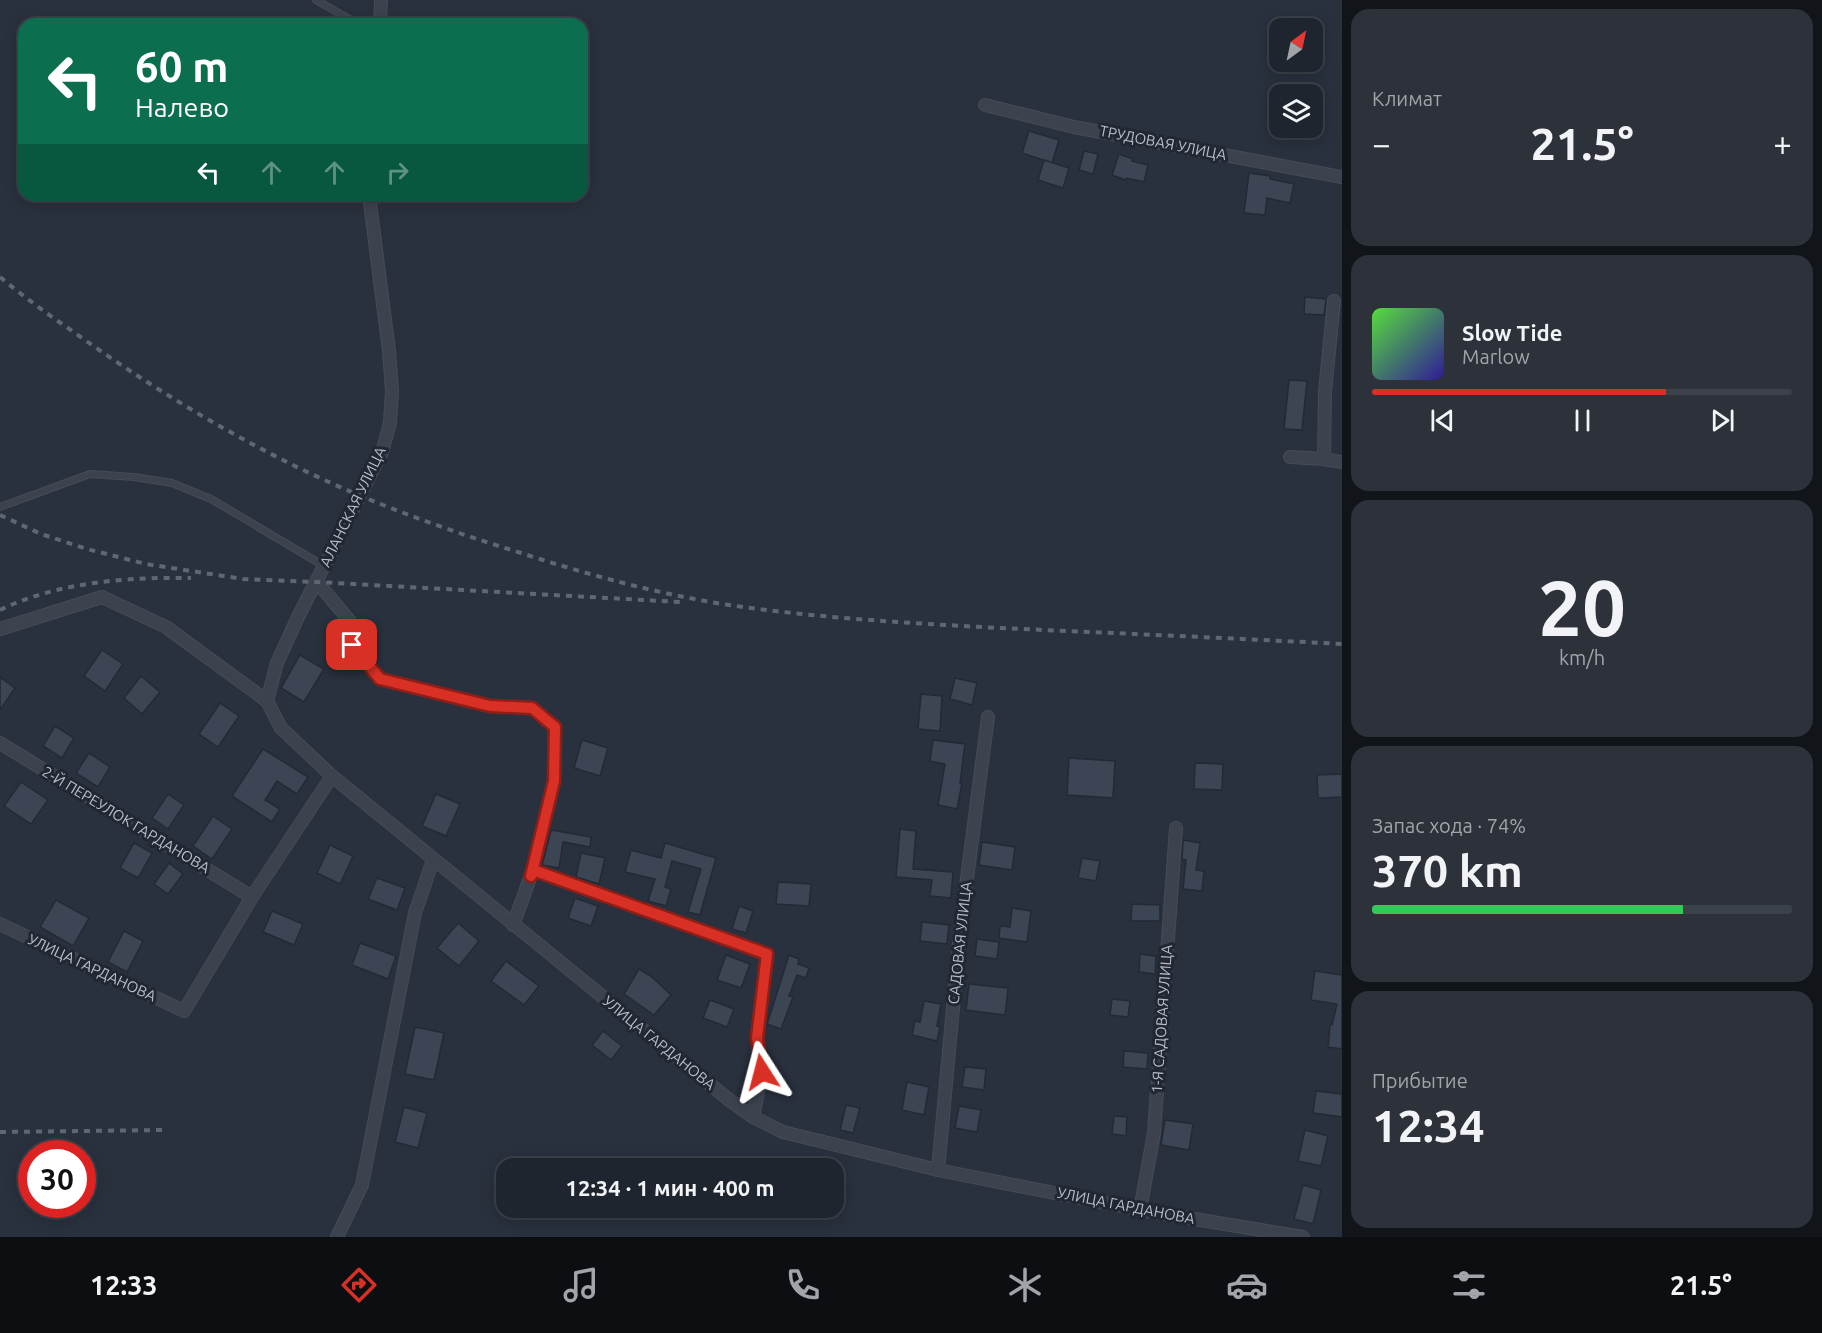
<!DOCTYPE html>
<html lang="ru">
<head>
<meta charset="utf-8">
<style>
  :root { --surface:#1f252e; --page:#2c313a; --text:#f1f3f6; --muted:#a1a5aa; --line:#3c424a; --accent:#d93025 }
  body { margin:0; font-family:Ubuntu,sans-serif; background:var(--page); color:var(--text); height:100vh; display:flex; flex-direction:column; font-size:22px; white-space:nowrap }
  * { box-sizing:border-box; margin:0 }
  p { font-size:20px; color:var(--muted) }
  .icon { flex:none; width:33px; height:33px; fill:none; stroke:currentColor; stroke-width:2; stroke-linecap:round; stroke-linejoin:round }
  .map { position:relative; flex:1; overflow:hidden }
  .side { display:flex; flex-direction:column; gap:9px; padding:9px; background:#111419; width:480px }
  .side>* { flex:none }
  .banner { position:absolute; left:18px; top:18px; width:570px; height:183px; border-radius:18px; box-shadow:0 3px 15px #0003,0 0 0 2px var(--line); background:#0b6e4f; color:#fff; overflow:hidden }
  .needle { width:39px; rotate:33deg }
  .tools { position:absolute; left:1269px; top:18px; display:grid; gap:12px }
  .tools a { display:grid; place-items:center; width:54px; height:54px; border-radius:12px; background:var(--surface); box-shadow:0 3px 15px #0003,0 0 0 2px var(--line); font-size:30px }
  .speed { position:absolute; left:18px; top:1140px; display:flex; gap:12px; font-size:30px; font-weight:700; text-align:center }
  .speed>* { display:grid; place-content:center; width:78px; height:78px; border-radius:50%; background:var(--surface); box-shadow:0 3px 15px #0003,0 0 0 2px var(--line); line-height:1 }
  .speed .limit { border:9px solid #d22; background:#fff; color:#111 }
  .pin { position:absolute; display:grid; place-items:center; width:51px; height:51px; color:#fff; margin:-26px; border-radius:12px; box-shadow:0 3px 9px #0006 }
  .me { position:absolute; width:66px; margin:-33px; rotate:351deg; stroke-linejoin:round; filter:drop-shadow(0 0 4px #0008) }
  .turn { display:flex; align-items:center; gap:21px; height:126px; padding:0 18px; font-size:27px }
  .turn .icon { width:78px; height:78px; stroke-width:2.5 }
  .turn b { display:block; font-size:42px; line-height:51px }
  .lanes { display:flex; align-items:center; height:57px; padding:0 18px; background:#0003; justify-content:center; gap:30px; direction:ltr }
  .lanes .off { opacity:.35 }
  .big { font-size:45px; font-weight:600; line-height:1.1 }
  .side .widget { flex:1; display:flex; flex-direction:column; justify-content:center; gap:9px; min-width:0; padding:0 21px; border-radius:18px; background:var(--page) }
  .side .dial { align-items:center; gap:0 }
  .dial b { font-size:78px; line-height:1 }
  .song { display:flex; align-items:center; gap:18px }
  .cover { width:72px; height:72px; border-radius:9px; background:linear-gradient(135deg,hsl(110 70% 55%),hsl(250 70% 35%)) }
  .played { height:6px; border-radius:3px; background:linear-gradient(90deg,var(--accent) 70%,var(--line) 70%) }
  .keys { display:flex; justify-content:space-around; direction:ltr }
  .heat { display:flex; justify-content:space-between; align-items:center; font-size:33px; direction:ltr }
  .charge { height:9px; border-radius:4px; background:linear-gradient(90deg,#34c759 74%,var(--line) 0) }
  .trip { position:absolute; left:496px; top:1158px; width:348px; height:60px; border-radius:18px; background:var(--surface); box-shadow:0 3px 15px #0003,0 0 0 2px var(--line); font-weight:600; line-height:60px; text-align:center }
  .menu { display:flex; height:96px; justify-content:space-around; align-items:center; background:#0c0f12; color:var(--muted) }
  .menu .icon { width:42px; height:42px }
  .menu .selected { color:var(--accent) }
  .menu b { font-size:27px; color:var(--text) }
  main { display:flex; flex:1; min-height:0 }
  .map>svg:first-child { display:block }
  .building { fill:#3b4554; stroke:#232a35; stroke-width:1.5 }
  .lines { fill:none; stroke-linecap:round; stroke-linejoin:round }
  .lane-casing { stroke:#464c57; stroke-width:8 }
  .street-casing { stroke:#464c57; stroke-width:14 }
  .lane { stroke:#3c434e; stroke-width:6 }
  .street { stroke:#3c434e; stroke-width:12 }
  .rail { stroke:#5f6774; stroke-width:4; stroke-dasharray:6 6; stroke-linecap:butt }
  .route-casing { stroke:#8d1f18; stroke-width:15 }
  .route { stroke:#d93025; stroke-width:10 }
  .labels { text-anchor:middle; stroke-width:6; stroke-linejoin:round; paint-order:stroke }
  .street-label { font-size:15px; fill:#b9bec9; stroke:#212833 }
</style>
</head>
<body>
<main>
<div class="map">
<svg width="1342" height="1237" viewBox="0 0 1342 1237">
  <rect width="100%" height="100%" fill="#29313e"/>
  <g class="building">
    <path d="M 1029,131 L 1059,140 L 1052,163 L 1022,153 Z"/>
    <path d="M 1084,151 L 1098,154 L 1093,174 L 1079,170 Z"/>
    <path d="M 1119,154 L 1133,159 L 1132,161 L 1148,165 L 1144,182 L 1127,178 L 1126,180 L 1112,175 Z"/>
    <path d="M 1044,160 L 1069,168 L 1063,188 L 1038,180 Z"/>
    <path d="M 1249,173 L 1270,176 L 1270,179 L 1294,184 L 1290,203 L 1267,198 L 1265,215 L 1244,213 Z"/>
    <path d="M 1305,297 L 1326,299 L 1324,315 L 1304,314 Z"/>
    <path d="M 1289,380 L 1307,381 L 1302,430 L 1284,429 Z"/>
    <path d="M 102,650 L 123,664 L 105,691 L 84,676 Z"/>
    <path d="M 300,655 L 324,669 L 304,702 L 281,688 Z"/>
    <path d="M 141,676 L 160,692 L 142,714 L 124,698 Z"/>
    <path d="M 0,677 L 15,688 L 0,710 Z"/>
    <path d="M 955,678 L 977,683 L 972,705 L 950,699 Z"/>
    <path d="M 921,694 L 942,696 L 940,731 L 918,729 Z"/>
    <path d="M 220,703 L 239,716 L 218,747 L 199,734 Z"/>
    <path d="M 55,726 L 74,738 L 62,758 L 43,746 Z"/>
    <path d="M 582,740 L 608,748 L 600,776 L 574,768 Z"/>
    <path d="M 933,740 L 965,744 L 960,783 L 962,783 L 957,809 L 938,805 L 945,764 L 930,761 Z"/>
    <path d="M 263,749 L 308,777 L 297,794 L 277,781 L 265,800 L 280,809 L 272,822 L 232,796 Z"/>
    <path d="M 89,753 L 110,767 L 98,787 L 76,773 Z"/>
    <path d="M 1069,758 L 1115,761 L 1113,798 L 1067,795 Z"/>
    <path d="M 1195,763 L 1223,764 L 1222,790 L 1194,789 Z"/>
    <path d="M 1342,774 L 1342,797 L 1318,798 L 1317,775 Z"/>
    <path d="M 21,782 L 48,800 L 31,824 L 4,806 Z"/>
    <path d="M 168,794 L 184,805 L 168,829 L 152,818 Z"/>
    <path d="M 436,794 L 460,804 L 446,836 L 422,826 Z"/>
    <path d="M 213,816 L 232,829 L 212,859 L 193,846 Z"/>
    <path d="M 900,829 L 916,831 L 913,869 L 953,872 L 951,898 L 930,896 L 932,880 L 896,877 Z"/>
    <path d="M 551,830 L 591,837 L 590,847 L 563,842 L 559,868 L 542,865 Z"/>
    <path d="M 1183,840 L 1200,843 L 1196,870 L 1204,871 L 1202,891 L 1183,889 L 1186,860 L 1182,859 Z"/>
    <path d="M 982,842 L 1015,847 L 1012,870 L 979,865 Z"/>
    <path d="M 134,843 L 152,853 L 138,878 L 120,868 Z"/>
    <path d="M 665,843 L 716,858 L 700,915 L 688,912 L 701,869 L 672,861 L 665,887 L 671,889 L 666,906 L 648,901 L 655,879 L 625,872 L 631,850 L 661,858 Z"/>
    <path d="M 330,845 L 353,856 L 340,884 L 317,873 Z"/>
    <path d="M 581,853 L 605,858 L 599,884 L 576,877 Z"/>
    <path d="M 1082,858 L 1100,861 L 1096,881 L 1078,878 Z"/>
    <path d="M 169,863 L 183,874 L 168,894 L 154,884 Z"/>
    <path d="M 377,878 L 405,888 L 397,910 L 368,899 Z"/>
    <path d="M 778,882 L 811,884 L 809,906 L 776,904 Z"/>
    <path d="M 575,898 L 598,906 L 591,926 L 568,918 Z"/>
    <path d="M 56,900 L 89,918 L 73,946 L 40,927 Z"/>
    <path d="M 1132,904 L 1160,905 L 1160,921 L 1131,921 Z"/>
    <path d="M 739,906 L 753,911 L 746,933 L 732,929 Z"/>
    <path d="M 1012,908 L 1031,911 L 1027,942 L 999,938 L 1000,926 L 1010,927 Z"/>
    <path d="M 272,911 L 303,924 L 294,945 L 263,932 Z"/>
    <path d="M 922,922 L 949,925 L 947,944 L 920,941 Z"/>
    <path d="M 458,923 L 479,941 L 459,966 L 437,948 Z"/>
    <path d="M 124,931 L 143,941 L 127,972 L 108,962 Z"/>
    <path d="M 977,939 L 999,942 L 997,959 L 975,956 Z"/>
    <path d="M 360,943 L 396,956 L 388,979 L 352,965 Z"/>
    <path d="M 1140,954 L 1156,956 L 1155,974 L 1139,972 Z"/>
    <path d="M 726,955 L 750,964 L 741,988 L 717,980 Z"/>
    <path d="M 789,955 L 799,959 L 798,964 L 809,968 L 806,978 L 797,975 L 789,996 L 793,997 L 781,1029 L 767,1024 Z"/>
    <path d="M 506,961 L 539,986 L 524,1005 L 491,981 Z"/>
    <path d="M 639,969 L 652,977 L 671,995 L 654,1015 L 624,994 Z"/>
    <path d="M 1315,971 L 1342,975 L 1342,1049 L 1328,1047 L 1330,1025 L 1332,1025 L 1337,1004 L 1311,1000 Z"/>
    <path d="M 969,984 L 1008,988 L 1005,1015 L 966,1010 Z"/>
    <path d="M 1112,999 L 1130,1001 L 1128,1017 L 1110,1015 Z"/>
    <path d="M 710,1000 L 734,1009 L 727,1027 L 703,1018 Z"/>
    <path d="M 924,1001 L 941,1004 L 937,1026 L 940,1027 L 937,1041 L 912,1035 L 915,1021 L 920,1022 Z"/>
    <path d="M 415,1027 L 444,1033 L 434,1080 L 405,1074 Z"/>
    <path d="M 603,1031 L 622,1046 L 611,1060 L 592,1045 Z"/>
    <path d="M 1124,1051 L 1148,1053 L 1147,1069 L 1123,1067 Z"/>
    <path d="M 965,1067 L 986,1069 L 984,1090 L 962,1087 Z"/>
    <path d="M 907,1082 L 929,1087 L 924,1115 L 902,1110 Z"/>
    <path d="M 1316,1091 L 1342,1094 L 1342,1117 L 1313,1113 Z"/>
    <path d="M 846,1105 L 860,1108 L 853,1133 L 840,1130 Z"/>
    <path d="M 959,1106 L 981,1110 L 977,1132 L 955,1128 Z"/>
    <path d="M 404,1107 L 427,1113 L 418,1148 L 395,1142 Z"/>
    <path d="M 1114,1116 L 1127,1117 L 1126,1136 L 1112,1134 Z"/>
    <path d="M 1165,1120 L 1193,1124 L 1189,1150 L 1161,1145 Z"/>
    <path d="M 1305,1130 L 1328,1136 L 1321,1166 L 1298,1161 Z"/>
    <path d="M 1303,1185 L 1321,1190 L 1313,1224 L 1294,1219 Z"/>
  </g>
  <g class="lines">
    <g class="lane-casing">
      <g id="lane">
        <path d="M 316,0 L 358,24"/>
        <path d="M 0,507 L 90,474 L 134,477 L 172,483 L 211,499 L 324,566"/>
      </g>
    </g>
    <g class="street-casing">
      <g id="street">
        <path d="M 380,24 L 381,0"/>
        <path d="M 985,105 L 1074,127 L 1342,177"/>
        <path d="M 1290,457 L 1324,459 L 1342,462"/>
        <path d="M 1324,459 L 1325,391 L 1334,301"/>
        <path d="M 317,582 L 349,620 L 352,645 L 380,679 L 490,706 L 532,708 L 555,727 L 554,781 L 531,876"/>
        <path d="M 0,629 L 102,597 L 166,627 L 267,701 L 281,728 L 332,776 L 728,1099 L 753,1117 L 783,1132 L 938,1170 L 1140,1210 L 1303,1237"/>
        <path d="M 267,701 L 277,663 L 298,617 L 382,452 L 390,423 L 392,391 L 389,351 L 369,195"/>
        <path d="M 0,743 L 252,897"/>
        <path d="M 0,924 L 184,1011 L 252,897 L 332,776"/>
        <path d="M 513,925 L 533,870 L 767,954 L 757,1038 L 762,1072 L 753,1117"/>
        <path d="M 938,1170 L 960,932 L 988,717"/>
        <path d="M 1140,1210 L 1154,1133 L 1176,828"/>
        <path d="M 337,1237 L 362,1185 L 415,913 L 433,860"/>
      </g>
    </g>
    <use href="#lane" class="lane"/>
    <use href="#street" class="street"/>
    <g class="rail">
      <path d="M 0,277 C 24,297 49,315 75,333 C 152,388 234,438 320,478 C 385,508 453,532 521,553 C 589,575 658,594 729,605 C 818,618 909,623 999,628 C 1113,633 1228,638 1342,644"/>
      <path d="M 0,515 L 41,534 L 87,549 L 146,564 L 243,579 L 317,582 L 680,602"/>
      <path d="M 0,610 C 58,582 127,577 191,578"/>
      <path d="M 0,1132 L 165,1130"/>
    </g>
  </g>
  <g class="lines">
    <g class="route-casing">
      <path id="route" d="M 352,645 L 380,679 L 490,706 L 532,708 L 555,727 L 554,781 L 531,876 L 533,870 L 767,954 L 757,1038 L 762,1072"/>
    </g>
    <use href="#route" class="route"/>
  </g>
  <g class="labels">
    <g class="street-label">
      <text transform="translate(1163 143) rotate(11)" y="5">ТРУДОВАЯ УЛИЦА</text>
      <text transform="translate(353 507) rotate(-64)" y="5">АЛАНСКАЯ УЛИЦА</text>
      <text transform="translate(126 820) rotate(31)" y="5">2-Й ПЕРЕУЛОК ГАРДАНОВА</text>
      <text transform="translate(960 943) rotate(-84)" y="5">САДОВАЯ УЛИЦА</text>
      <text transform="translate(92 968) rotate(25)" y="5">УЛИЦА ГАРДАНОВА</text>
      <text transform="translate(1162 1019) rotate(-86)" y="5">1-Я САДОВАЯ УЛИЦА</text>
      <text transform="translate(659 1043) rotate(39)" y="5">УЛИЦА ГАРДАНОВА</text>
      <text transform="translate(1126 1206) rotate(11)" y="5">УЛИЦА ГАРДАНОВА</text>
    </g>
  </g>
</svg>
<div class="tools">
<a><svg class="needle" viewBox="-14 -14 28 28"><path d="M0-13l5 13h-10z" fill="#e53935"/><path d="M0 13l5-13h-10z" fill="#a1a5aa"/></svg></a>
<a><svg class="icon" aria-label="layers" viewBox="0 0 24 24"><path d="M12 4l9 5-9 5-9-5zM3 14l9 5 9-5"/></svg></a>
</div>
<div class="speed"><div class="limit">30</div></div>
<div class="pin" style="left:352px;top:645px;background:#d93025"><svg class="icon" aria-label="arrive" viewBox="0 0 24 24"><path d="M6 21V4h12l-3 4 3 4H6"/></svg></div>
<svg class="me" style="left:762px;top:1072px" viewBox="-20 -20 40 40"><path d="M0-17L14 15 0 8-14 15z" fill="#d93025" stroke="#fff" stroke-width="4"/></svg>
<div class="trip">12:34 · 1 мин · 400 m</div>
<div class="banner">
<div class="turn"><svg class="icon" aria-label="left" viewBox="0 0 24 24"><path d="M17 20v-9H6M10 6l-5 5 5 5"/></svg><div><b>60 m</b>Налево</div></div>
<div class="lanes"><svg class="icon" aria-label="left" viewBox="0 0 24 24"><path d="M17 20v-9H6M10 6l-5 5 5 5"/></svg><svg class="icon off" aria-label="ahead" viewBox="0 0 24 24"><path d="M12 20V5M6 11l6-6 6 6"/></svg><svg class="icon off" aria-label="ahead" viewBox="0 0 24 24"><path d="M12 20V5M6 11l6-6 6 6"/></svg><svg class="icon off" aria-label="right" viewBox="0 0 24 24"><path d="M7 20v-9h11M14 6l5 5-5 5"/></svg></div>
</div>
</div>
<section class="side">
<div class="widget"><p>Климат</p>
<div class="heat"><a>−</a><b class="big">21.5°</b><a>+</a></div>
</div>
<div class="widget">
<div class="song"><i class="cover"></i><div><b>Slow Tide</b><p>Marlow</p></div></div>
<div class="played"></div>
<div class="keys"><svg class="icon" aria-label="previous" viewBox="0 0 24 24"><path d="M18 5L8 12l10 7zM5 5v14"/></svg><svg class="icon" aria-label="pause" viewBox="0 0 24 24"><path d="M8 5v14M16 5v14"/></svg><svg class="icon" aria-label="next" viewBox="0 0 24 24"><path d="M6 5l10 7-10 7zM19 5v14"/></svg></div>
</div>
<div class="widget dial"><b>20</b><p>km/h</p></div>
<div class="widget"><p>Запас хода · 74%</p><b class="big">370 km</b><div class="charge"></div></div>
<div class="widget"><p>Прибытие</p><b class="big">12:34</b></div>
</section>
</main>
<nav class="menu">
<b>12:33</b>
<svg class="icon selected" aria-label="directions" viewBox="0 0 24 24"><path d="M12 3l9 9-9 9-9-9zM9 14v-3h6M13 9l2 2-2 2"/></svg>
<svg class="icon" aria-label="music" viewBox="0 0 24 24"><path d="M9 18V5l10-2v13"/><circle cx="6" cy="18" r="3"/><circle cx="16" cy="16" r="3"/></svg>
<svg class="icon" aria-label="phone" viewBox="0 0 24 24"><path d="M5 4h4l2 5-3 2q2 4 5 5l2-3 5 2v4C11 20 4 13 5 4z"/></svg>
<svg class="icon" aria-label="climate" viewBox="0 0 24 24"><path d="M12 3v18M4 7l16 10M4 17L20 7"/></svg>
<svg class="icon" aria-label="car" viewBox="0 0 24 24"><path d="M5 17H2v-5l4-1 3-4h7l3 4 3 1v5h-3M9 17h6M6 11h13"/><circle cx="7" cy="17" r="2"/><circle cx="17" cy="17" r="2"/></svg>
<svg class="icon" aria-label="filters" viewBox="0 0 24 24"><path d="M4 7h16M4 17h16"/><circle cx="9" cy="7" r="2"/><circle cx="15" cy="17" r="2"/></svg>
<b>21.5°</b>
</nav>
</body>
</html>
